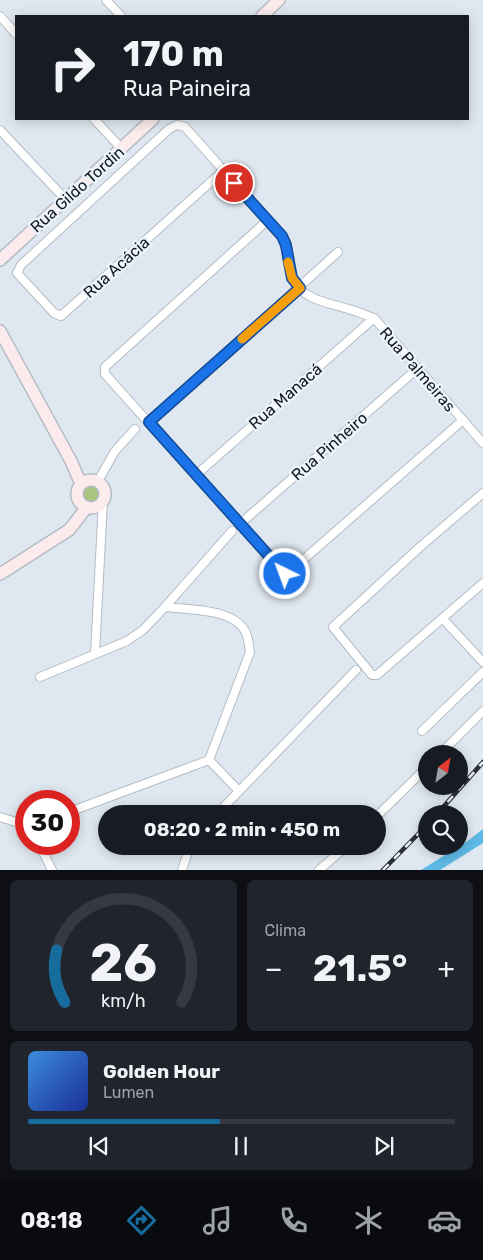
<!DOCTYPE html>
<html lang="pt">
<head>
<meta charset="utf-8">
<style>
  :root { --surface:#171b24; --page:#20242c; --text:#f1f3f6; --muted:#9ea1a6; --line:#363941; --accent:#166d9d }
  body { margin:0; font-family:Rubik,sans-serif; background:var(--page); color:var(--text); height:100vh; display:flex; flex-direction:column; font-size:19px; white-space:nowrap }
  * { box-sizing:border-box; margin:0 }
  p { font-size:16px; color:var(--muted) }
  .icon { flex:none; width:28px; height:28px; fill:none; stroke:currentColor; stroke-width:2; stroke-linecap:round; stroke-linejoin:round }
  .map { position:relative; height:870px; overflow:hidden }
  .side { display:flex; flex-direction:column; gap:10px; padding:10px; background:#0d0f14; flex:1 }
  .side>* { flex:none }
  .banner { position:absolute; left:15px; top:15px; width:454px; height:105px; border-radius:0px; box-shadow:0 2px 12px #0003; background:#171b24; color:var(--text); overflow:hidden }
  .needle { width:32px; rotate:31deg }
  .fabs { position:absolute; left:418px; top:745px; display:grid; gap:10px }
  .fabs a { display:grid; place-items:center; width:50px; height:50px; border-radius:50%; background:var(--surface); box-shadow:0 2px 12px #0003; font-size:25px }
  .speed { position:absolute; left:15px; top:790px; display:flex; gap:10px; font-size:25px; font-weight:700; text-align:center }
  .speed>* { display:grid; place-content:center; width:65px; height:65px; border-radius:50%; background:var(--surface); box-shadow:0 2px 12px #0003; line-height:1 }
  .speed .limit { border:8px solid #d22; background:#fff; color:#111 }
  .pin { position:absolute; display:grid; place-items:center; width:42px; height:42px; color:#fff; margin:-21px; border:2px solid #fff; border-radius:50%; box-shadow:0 1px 5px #0007 }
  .me { position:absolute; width:55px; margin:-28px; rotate:318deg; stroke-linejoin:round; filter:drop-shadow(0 0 4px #0008) }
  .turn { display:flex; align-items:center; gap:18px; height:105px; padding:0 25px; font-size:22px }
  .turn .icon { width:65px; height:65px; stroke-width:2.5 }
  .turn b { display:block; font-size:35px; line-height:42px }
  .big { font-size:38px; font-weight:700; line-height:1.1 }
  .side .card { flex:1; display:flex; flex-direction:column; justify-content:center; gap:8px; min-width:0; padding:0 18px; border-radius:8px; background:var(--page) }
  .side .dial { align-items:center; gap:0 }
  .dial svg { height:130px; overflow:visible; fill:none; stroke:var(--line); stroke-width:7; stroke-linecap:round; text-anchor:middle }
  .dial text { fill:var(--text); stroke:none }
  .song { display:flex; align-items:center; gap:15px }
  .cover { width:60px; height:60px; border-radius:8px; background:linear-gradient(135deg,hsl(210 70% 55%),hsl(230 70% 35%)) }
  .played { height:5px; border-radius:2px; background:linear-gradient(90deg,var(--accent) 45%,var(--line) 45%) }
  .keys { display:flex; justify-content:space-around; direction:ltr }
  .heat { display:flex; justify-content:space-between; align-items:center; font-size:28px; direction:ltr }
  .side .tiles { flex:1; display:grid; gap:10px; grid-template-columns:1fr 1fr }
  .card:last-child { grid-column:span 2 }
  .trip { position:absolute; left:98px; top:805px; width:288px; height:50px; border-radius:25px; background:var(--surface); box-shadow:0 2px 12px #0003; font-weight:700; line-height:50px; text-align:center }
  .tab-bar { display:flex; height:80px; justify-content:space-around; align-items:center; background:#090b0e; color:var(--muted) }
  .tab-bar .icon { width:35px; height:35px }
  .tab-bar .selected { color:var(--accent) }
  .tab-bar b { font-size:22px; color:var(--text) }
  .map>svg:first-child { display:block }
  .green { fill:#a8c47e }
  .water { fill:#5db9e5 }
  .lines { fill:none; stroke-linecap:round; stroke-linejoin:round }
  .street-casing { stroke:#b3bcc5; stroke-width:10 }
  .secondary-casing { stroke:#b3bcc5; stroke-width:14 }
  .street { stroke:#fff; stroke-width:8 }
  .secondary { stroke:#fcebec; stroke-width:11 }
  .rail-casing { stroke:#2c2f33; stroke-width:4.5 }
  .rail { stroke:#ecf5fe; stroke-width:2.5; stroke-dasharray:8; stroke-linecap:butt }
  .route-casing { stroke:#114b97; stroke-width:12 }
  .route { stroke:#1a73e8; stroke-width:9 }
  .slow { stroke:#f59e0b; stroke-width:9 }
  .labels { text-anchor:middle; stroke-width:4.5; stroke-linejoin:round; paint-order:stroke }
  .street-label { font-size:16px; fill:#16191c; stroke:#ecf5fe }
</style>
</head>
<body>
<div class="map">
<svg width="483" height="870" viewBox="0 0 483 870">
  <rect width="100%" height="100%" fill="#dfe8f0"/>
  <circle class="green" cx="92" cy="495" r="10"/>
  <path class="water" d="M 483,829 L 483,843 L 440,870 L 421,870 L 469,840 Z"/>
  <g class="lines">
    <g class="street-casing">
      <g id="street">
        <path d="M 106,0 L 121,16"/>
        <path d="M 0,16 L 16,34"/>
        <path d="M 94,119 L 122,149"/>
        <path d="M 0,130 L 66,200"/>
        <path d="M 223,171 L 61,316 L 54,313 L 17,273 L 21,265 L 169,129 L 177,125 L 185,127 L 282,236 C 288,249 286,265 292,278 C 303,300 326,302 348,309 C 357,311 365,315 374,318 L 483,443"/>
        <path d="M 268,220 L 105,367 L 105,374 L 283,573 L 287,574 L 463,420"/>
        <path d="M 149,422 L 338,252"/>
        <path d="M 196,475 L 374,318"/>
        <path d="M 98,481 L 115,451 L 135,429"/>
        <path d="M 483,493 L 420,547 L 333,627 L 372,675 L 377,675 L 483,583"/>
        <path d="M 240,524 L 418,368"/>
        <path d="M 443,619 L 483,662"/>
        <path d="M 95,654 L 103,501"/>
        <path d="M 40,677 L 127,641 L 143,630 L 165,607 L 232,531"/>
        <path d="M 422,731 L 483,672"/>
        <path d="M 440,754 L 483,711"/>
        <path d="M 209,760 L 239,791"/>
        <path d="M 69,812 L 209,760 L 250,652 C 249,647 249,641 247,636 C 239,608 189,610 165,607"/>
        <path d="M 217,814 L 356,670"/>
        <path d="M 0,817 L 26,825"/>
        <path d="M 376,817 L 426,768"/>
        <path d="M 39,844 L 52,870"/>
        <path d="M 182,870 L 190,846"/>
        <path d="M 319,870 L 347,846"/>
      </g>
    </g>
    <g class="secondary-casing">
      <g id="secondary">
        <path d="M 262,16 L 279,0"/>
        <path d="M 0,260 L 153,119"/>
        <path d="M 0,331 L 71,461 L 81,484"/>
        <circle cx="91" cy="494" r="14"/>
        <path d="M 0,574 L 69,530 L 87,507"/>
      </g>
    </g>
    <use href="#street" class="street"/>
    <use href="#secondary" class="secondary"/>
    <g class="rail-casing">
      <g id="rail">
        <path d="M 437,814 L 483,762"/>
        <path d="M 383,870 L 426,826"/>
      </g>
    </g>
    <use href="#rail" class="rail"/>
  </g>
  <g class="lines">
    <g class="route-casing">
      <path id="route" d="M 234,183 L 282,236 L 286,245 L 292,278 L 300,288 L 149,422 L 285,574"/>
    </g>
    <use href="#route" class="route"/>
    <path class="slow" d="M 242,339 L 300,288 L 292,278 L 288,262"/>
  </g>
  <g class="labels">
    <g class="street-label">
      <text transform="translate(77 189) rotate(-42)" y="6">Rua Gildo Tordin</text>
      <text transform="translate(116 267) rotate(-42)" y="6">Rua Acácia</text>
      <text transform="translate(418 369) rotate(49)" y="6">Rua Palmeiras</text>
      <text transform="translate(285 396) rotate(-41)" y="6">Rua Manacá</text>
      <text transform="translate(329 446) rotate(-41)" y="6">Rua Pinheiro</text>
    </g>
  </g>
</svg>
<div class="fabs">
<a><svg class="needle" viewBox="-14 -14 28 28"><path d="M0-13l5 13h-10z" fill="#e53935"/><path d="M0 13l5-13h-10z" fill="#9ea1a6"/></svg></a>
<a><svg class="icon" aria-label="search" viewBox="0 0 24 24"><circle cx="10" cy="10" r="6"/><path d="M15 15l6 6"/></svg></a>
</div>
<div class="speed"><div class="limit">30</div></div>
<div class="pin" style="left:234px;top:183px;background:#d93025"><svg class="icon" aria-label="arrive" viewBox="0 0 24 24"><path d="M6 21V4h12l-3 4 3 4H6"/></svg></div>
<svg class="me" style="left:285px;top:574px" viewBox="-20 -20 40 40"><circle r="17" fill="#1a73e8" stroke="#fff" stroke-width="3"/><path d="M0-11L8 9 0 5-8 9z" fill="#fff"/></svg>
<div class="trip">08:20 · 2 min · 450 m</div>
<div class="banner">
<div class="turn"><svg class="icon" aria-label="right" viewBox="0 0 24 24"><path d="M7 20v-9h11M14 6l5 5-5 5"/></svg><div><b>170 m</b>Rua Paineira</div></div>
</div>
</div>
<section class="side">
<div class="tiles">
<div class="card dial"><svg viewBox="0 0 100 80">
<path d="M14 69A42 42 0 1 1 86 69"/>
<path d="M14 69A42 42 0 0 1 9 37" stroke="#166d9d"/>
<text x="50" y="56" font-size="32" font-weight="700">26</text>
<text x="50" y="72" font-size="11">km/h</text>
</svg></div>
<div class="card"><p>Clima</p>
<div class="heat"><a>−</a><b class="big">21.5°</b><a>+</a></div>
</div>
<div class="card">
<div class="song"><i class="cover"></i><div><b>Golden Hour</b><p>Lumen</p></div></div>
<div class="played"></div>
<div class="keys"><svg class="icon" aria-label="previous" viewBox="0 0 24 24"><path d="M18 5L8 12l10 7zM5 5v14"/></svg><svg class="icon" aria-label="pause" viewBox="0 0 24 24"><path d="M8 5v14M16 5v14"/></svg><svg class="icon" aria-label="next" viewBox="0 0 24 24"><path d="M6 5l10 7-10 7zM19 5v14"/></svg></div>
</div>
</div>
</section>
<nav class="tab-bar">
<b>08:18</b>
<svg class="icon selected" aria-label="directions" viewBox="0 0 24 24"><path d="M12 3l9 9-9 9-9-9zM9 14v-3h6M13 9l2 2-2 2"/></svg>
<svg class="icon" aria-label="music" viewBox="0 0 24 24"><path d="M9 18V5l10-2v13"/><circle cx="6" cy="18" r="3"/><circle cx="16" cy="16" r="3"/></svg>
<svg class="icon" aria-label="phone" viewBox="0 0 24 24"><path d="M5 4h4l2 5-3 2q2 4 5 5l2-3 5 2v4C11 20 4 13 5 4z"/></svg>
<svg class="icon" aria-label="climate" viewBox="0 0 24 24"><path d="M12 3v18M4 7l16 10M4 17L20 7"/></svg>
<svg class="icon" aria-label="car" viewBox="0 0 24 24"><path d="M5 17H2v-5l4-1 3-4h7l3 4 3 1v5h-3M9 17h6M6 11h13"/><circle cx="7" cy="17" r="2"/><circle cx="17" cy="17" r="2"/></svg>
</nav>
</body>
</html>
